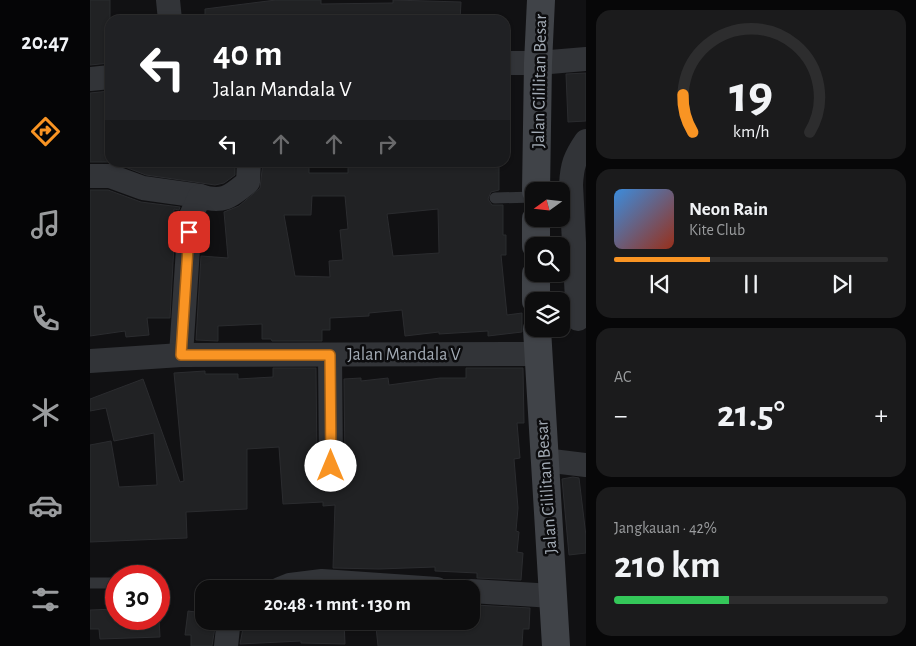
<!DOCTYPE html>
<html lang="id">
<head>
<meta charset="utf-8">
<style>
  :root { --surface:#0d0d0e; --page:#1b1b1c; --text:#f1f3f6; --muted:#9a9c9e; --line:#2d2d2e; --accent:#f99423 }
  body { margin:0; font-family:"Alegreya Sans",sans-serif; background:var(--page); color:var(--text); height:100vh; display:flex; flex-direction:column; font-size:19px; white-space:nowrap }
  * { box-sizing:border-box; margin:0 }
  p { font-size:16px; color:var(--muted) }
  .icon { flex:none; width:28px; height:28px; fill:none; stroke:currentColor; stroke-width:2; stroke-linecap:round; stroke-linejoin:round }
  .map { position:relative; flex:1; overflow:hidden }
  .panel { display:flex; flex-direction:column; gap:10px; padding:10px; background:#070708; width:330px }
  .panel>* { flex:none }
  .banner { position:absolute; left:15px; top:15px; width:405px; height:152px; border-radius:15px; box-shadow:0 1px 4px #0004,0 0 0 1px var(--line); background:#202124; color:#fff; overflow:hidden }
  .needle { width:32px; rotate:255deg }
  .buttons { position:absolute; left:435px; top:182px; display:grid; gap:10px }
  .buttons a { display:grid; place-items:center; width:45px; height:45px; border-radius:10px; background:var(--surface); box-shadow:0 1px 4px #0004,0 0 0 1px var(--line); font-size:25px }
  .speed { position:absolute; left:15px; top:565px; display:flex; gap:10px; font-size:25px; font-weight:700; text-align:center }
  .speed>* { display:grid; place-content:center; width:65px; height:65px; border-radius:50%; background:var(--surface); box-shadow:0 1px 4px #0004,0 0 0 1px var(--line); line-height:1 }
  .speed .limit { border:8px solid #d22; background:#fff; color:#111 }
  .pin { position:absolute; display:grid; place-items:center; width:42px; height:42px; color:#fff; margin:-21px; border-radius:10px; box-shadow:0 2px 8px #0006 }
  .me { position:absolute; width:55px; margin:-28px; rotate:0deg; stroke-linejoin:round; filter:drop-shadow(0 0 4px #0008) }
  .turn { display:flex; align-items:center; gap:18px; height:105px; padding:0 25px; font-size:22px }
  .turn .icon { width:65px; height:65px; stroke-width:2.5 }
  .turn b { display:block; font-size:35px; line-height:42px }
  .lanes { display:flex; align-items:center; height:48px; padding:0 25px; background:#0003; justify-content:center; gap:25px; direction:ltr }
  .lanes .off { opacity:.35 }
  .big { font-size:38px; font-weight:700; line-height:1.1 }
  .panel .card { flex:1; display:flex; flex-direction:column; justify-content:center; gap:8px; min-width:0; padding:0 18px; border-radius:15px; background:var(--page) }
  .panel .dial { align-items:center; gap:0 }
  .dial svg { height:130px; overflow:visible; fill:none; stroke:var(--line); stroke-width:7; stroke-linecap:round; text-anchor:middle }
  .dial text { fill:var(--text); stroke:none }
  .song { display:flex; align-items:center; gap:15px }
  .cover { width:60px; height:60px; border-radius:8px; background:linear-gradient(135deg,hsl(210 70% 55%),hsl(10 70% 35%)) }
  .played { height:5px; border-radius:2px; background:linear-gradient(90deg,var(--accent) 35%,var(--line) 35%) }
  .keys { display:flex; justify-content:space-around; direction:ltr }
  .heat { display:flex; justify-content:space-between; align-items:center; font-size:28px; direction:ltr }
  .charge { height:8px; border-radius:4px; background:linear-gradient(90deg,#34c759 42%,var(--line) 0) }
  .trip { position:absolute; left:105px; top:580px; width:285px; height:50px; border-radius:15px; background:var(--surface); box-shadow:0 1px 4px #0004,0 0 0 1px var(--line); font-weight:700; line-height:50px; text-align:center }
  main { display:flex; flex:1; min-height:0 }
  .tabs { display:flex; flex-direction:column; width:90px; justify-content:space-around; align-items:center; background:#050506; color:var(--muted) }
  .tabs .icon { width:35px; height:35px }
  .tabs .active { color:var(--accent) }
  .tabs b { font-size:22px; color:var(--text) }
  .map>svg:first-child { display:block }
  .building { fill:#212224; stroke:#2b2c2f; fill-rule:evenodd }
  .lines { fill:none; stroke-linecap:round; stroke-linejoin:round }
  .lane { stroke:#323438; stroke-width:11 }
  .street { stroke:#323438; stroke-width:24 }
  .secondary { stroke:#404348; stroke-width:28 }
  .route-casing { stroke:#a26017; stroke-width:12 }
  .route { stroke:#f99423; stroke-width:9 }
  .labels { text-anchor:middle; stroke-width:5; stroke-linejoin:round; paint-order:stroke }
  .street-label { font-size:18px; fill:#a2aab4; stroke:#0c0c0e }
</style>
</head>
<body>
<main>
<nav class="tabs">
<b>20:47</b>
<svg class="icon active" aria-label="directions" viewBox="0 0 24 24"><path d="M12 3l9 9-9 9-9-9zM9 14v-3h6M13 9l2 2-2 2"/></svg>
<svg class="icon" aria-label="music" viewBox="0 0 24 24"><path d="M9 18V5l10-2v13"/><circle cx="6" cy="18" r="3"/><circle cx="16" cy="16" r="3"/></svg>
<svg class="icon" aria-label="phone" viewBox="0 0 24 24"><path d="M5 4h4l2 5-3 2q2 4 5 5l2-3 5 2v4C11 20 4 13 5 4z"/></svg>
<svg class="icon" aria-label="climate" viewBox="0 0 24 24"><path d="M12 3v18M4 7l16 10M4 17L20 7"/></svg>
<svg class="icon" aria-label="car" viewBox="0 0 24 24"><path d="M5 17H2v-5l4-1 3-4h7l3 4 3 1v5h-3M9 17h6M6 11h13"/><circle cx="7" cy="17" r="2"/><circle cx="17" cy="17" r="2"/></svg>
<svg class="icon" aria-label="filters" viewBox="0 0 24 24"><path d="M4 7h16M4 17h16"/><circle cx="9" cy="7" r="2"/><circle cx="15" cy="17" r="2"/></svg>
</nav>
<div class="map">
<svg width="496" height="646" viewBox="0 0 496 646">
  <rect width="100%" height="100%" fill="#111113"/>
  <g class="building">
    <path d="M 0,0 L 20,0 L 20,63 L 0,65 Z"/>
    <path d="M 186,0 L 231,0 L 231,4 L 303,3 L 303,0 L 371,2 L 370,20 L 115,20 L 115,9 Z"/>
    <path d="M 496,73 L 496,121 L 478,122 L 476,74 Z"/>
    <path d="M 20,91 L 20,162 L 0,162 L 0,93 Z"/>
    <path d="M 22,162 L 145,162 L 145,175 L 134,183 L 125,185 L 56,175 Z"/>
    <path d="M 173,162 L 219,162 L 219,173 L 258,173 L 258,162 L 306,162 L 306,166 L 409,162 L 409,190 L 401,192 L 398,199 L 402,205 L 413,205 L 413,235 L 416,235 L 416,255 L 411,255 L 417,315 L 432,313 L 432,332 L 398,336 L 398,331 L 349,334 L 349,332 L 315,336 L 312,310 L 279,313 L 279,316 L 240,318 L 240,330 L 232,330 L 232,341 L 182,341 L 181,339 L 172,339 L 172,324 L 128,326 L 128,341 L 106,340 L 111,256 L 138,258 L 134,212 L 149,206 L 170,188 ZM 222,196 L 255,196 L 258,229 L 250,230 L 253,260 L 239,261 L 240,277 L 205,276 L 194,215 L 221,215 ZM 348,209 L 349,253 L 303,256 L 297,214 Z"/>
    <path d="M 0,190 L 18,190 L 51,202 L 90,207 L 89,210 L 84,209 L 82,236 L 84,245 L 80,318 L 57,318 L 59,335 L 36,337 L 35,331 L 0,336 Z"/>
    <path d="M 183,368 L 226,368 L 227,466 L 229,473 L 234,478 L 241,480 L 248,478 L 253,473 L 255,466 L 254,379 L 271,378 L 271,381 L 298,378 L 299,385 L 350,378 L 376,378 L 376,368 L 433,368 L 434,423 L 427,423 L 430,458 L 424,459 L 428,508 L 426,531 L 429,532 L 427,552 L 433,553 L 431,580 L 387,578 L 387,573 L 345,571 L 345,567 L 289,569 L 243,568 L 245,505 L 233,506 L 233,502 L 193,504 L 189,447 L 157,449 L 157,509 L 96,512 L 97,538 L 0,542 L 0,445 L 21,441 L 29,487 L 67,485 L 64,433 L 24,441 L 16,408 L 0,411 L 0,399 L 53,379 L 90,482 L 94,481 L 84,373 L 115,371 L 115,374 L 148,374 L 148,379 L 183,377 Z"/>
    <path d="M 483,477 L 489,478 L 496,536 L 496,553 L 479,555 L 472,479 Z"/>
    <path d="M 385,605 L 440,608 L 439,629 L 433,629 L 432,646 L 288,646 L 286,627 L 313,625 L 313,621 L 384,621 Z"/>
    <path d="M 26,609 L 26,619 L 69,619 L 70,637 L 10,639 L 9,629 L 0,629 L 0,610 Z"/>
    <path d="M 98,611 L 114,613 L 114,621 L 126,621 L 122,646 L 101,646 L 101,635 L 95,635 Z"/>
    <path d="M 200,621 L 254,621 L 255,644 L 211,643 L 211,641 L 150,644 L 153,628 L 200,626 Z"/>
  </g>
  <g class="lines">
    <g class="lane">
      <path d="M 405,198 L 444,197"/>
      <path d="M 0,583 L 26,583"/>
    </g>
    <g class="street">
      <path d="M 78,0 L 80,20"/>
      <path d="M 415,63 L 448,63 L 496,59"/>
      <path d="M 0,79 L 20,77"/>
      <path d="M 0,176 L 20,176 L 53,188 L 110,196"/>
      <path d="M 488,319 L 481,185 C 482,165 485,157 496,141"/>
      <path d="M 91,355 L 100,218 L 110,196 C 133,204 141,196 158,182 L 159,162"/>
      <path d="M 240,355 L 241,466"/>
      <path d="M 0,361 L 91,355 L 448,354"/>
      <path d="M 454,460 L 496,465"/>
      <path d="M 190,589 L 200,585 L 232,581 L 347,589"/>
      <path d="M 381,591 L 463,596"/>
      <path d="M 136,646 L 138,628 L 141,621"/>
    </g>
    <g class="secondary">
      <path d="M 446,191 L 448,63 L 451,0"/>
      <path d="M 446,246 L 446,219"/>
      <path d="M 446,274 L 446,301"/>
      <path d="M 447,329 L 466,646"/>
    </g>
  </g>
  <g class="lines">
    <g class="route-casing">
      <path id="route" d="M 99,232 L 91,355 L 240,355 L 241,466"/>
    </g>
    <use href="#route" class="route"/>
  </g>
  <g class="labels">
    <g class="street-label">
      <text transform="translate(449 81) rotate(-89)" y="6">Jalan Cililitan Besar</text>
      <text x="314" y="360">Jalan Mandala V</text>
      <text transform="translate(456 487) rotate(-94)" y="6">Jalan Cililitan Besar</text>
    </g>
  </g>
</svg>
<div class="buttons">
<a><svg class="needle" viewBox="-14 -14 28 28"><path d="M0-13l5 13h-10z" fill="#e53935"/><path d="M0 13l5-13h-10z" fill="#9a9c9e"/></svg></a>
<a><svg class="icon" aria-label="search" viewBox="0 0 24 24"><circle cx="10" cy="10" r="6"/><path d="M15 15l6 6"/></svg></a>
<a><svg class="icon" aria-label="layers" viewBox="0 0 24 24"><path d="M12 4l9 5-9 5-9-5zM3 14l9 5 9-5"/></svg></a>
</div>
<div class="speed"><div class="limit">30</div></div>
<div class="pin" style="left:99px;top:232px;background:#d93025"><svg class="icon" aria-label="arrive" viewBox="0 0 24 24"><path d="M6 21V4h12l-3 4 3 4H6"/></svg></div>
<svg class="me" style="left:241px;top:466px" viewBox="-20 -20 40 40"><circle r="19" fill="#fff"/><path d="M0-13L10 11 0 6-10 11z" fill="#f99423"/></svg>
<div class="trip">20:48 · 1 mnt · 130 m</div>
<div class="banner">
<div class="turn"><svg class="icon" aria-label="left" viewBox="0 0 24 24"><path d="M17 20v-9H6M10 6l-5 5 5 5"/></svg><div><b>40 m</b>Jalan Mandala V</div></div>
<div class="lanes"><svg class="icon" aria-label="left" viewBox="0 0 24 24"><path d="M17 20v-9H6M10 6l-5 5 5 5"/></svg><svg class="icon off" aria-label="ahead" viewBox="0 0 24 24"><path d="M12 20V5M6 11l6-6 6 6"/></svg><svg class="icon off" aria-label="ahead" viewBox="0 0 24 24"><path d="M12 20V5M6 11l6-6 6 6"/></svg><svg class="icon off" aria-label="right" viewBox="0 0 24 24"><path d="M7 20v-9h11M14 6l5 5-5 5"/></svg></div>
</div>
</div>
<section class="panel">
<div class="card dial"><svg viewBox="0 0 100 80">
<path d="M14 69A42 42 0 1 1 86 69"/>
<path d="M14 69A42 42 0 0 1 8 46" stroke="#f99423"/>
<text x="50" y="56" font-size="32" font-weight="700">19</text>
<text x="50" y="72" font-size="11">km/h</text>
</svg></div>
<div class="card">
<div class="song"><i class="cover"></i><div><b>Neon Rain</b><p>Kite Club</p></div></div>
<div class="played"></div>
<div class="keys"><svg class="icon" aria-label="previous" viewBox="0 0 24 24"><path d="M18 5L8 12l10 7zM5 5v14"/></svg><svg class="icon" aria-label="pause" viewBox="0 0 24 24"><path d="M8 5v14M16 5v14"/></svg><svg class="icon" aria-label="next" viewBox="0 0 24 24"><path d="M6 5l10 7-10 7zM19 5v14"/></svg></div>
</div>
<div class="card"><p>AC</p>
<div class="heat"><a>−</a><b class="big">21.5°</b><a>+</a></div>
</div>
<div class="card"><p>Jangkauan · 42%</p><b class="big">210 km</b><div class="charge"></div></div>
</section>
</main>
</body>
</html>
